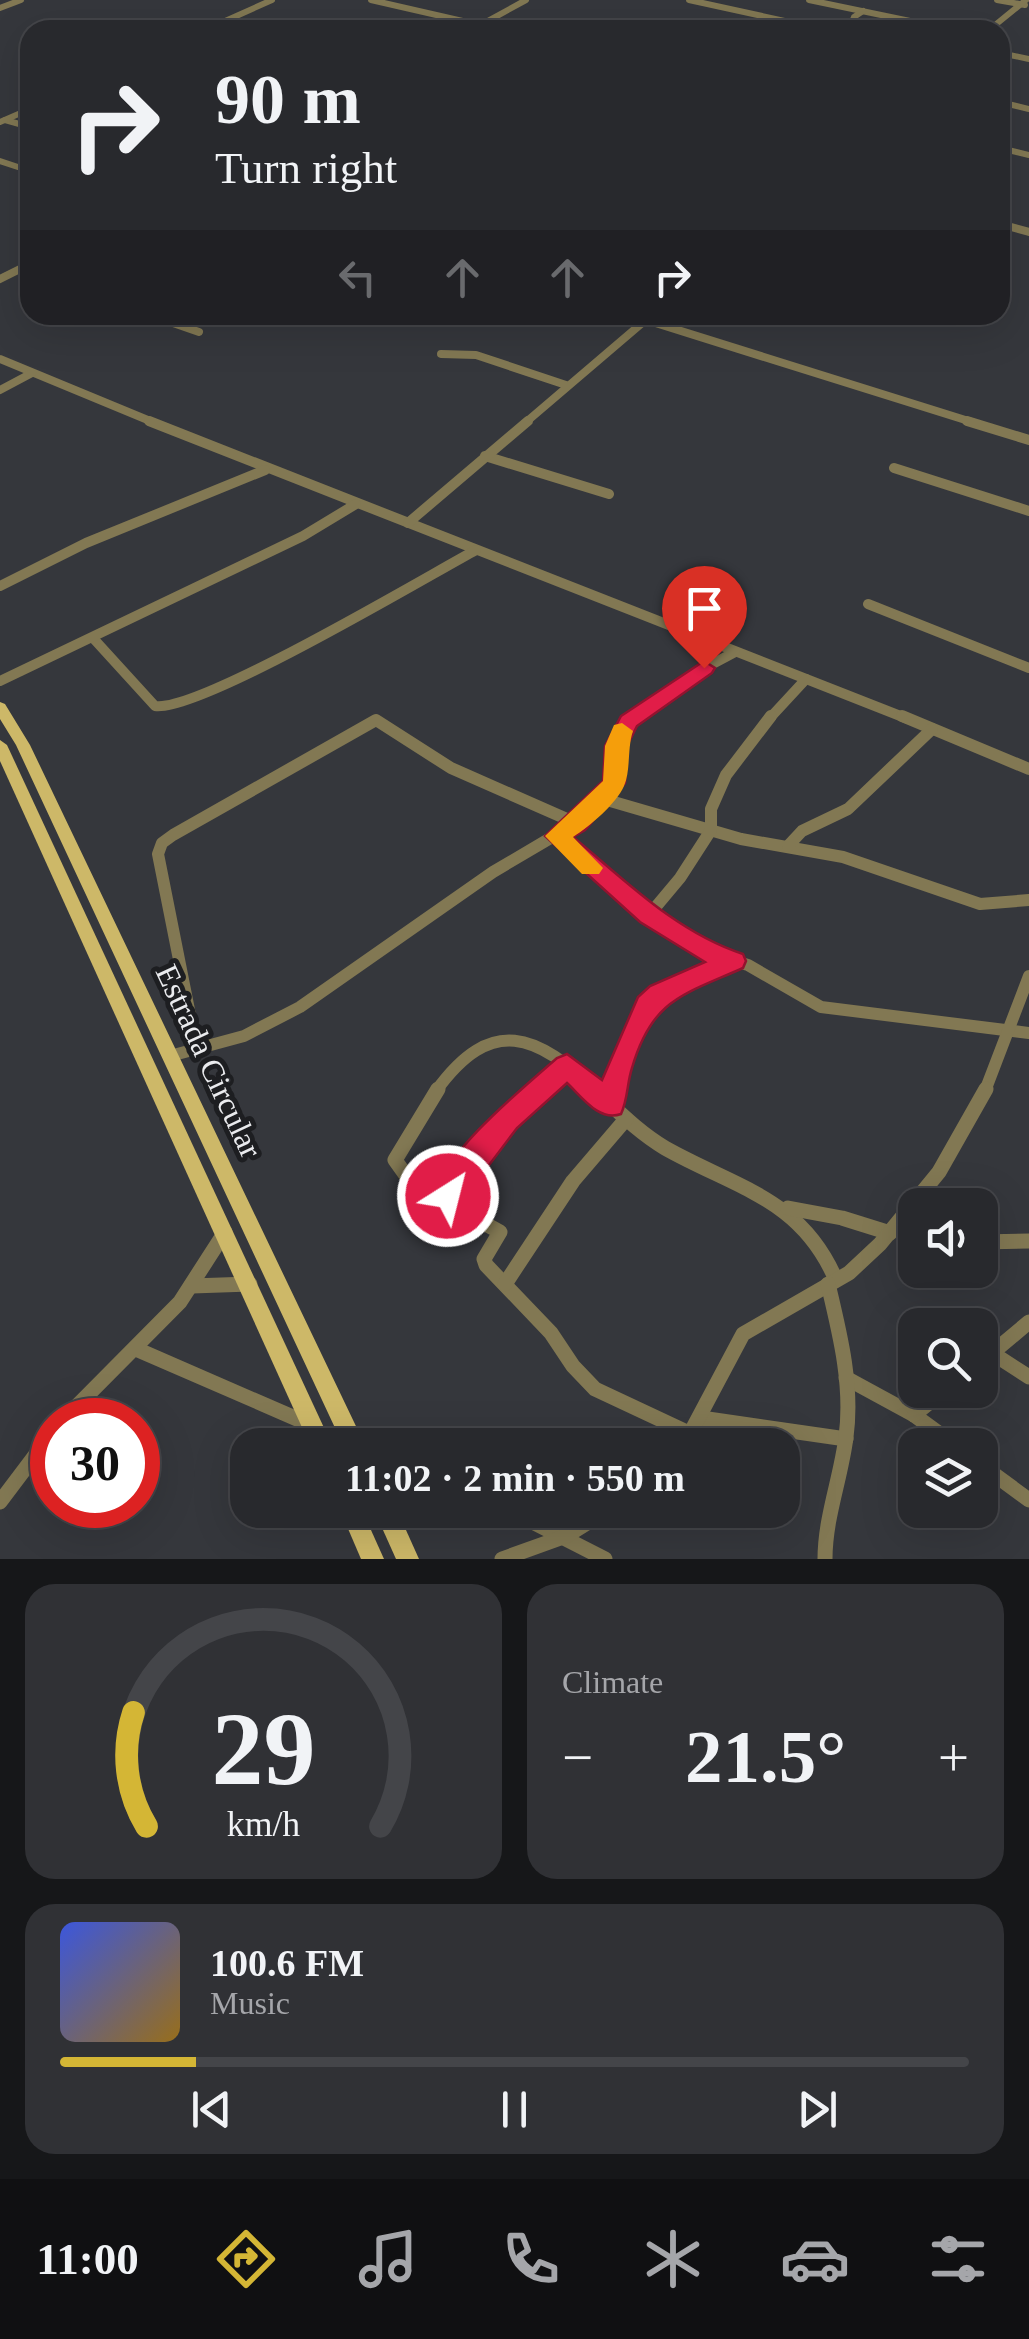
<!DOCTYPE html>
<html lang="en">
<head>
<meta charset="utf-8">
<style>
  :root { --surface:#28292d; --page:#303135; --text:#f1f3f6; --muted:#a5a6aa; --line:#444549; --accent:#d4b635 }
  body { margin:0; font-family:Georgia,serif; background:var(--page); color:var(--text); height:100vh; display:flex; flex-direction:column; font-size:38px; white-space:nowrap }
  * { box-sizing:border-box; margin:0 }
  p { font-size:32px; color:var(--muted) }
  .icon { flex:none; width:55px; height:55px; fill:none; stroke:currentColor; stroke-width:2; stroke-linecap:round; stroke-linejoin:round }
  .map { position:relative; height:1559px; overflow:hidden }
  .panel { display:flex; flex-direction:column; gap:25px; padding:25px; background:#161719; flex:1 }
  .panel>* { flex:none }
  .guide { position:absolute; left:20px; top:20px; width:990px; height:305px; border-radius:30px; box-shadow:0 10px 40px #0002,0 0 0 2px var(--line); background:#28292d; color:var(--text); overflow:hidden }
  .fabs { position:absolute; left:898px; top:1188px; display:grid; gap:20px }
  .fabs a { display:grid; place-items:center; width:100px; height:100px; border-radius:20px; background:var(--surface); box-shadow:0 10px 40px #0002,0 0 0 2px var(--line); font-size:50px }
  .speed { position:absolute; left:30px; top:1398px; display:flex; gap:20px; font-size:50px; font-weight:700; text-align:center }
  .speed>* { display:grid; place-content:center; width:130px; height:130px; border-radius:50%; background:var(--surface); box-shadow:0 10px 40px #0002,0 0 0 2px var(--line); line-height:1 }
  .speed .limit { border:15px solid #d22; background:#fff; color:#111 }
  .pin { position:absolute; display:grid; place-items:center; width:85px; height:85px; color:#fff; margin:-102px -42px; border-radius:50% 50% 50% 0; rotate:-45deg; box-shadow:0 0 10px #0007 }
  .pin .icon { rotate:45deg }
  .me { position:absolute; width:110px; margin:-55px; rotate:36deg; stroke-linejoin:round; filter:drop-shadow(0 0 8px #0008) }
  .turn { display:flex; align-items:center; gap:35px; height:210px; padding:0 30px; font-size:45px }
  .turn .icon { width:130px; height:130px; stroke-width:2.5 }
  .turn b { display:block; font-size:70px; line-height:85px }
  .lanes { display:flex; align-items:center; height:95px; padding:0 30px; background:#0003; justify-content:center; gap:50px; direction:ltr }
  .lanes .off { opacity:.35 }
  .big { font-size:75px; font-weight:700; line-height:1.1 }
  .panel .widget { flex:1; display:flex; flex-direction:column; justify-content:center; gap:15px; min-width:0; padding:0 35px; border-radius:30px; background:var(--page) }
  .panel .dial { align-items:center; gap:0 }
  .dial svg { height:260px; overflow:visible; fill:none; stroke:var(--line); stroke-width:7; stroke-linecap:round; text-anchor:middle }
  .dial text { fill:var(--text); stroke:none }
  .song { display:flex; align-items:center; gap:30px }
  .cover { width:120px; height:120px; border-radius:15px; background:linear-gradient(135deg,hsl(230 70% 55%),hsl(40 70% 35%)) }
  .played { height:10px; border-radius:5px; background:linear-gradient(90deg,var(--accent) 15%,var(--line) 15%) }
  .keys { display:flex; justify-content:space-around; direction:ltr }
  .heat { display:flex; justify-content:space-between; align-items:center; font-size:55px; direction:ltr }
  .panel .tiles { flex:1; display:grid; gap:25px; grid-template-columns:1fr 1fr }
  .widget:last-child { grid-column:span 2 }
  .trip { position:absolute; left:230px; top:1428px; width:570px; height:100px; border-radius:30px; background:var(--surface); box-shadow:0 10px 40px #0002,0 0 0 2px var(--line); font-weight:700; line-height:100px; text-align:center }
  .tab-bar { display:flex; height:160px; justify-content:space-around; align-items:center; background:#101012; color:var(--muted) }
  .tab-bar .icon { width:70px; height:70px }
  .tab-bar .current { color:var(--accent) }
  .tab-bar b { font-size:45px; color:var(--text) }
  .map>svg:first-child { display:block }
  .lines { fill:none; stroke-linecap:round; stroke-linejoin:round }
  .minor-far4 { stroke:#827853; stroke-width:6 }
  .minor-far3 { stroke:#827853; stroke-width:8 }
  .minor-far2 { stroke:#827853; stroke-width:10 }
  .minor-far1 { stroke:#827853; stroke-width:12 }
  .minor { stroke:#827853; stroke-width:15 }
  .major { fill:#cdb868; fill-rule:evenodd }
  .route { fill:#e11d48; stroke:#92132f; stroke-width:2.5 }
  .slow { fill:#f59e0b }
  .labels { text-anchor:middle; stroke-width:10; stroke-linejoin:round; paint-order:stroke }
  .street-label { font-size:32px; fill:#eaebee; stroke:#1d1e21 }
</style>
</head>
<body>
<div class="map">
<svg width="1029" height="1559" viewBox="0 0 1029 1559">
  <rect width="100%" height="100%" fill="#35373c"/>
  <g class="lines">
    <g class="minor-far4">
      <path d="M 371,0 L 502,30"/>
      <path d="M 689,0 L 826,30"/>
      <path d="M 809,0 L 910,21"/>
      <path d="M 997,0 L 1025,5"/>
      <path d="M 0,8 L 21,0"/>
      <path d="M 477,27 L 526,0"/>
      <path d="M 205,30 L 272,0"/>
      <path d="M 849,30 L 854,17 L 863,11"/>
      <path d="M 989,30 L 1026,0"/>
      <path d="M 1000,53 L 1029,59"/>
      <path d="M 1000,102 L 1029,109"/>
      <path d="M 5,120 L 30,127"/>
      <path d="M 0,122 L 30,109"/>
      <path d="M 1000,148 L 1029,155"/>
      <path d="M 0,161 L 30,171"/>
    </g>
    <g class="minor-far3">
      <path d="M 1000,224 L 1029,232"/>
      <path d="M 0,279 L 30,264"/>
      <path d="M 150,315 L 199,332"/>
      <path d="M 630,315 L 975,423"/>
      <path d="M 441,354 L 476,355 L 566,385"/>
      <path d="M 0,359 L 155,423"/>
      <path d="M 0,390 L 32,373"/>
      <path d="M 525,423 L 648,318"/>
    </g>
    <g class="minor-far2">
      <path d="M 149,421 L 908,719"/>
      <path d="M 967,421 L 1029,440"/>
      <path d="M 485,456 L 609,494"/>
      <path d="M 894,468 L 1029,511"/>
      <path d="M 408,523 L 528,421"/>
      <path d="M 0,586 L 86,543 L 265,470"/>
      <path d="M 868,604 L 1029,668"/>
      <path d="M 93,638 L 155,706 C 198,713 424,578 476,550"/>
      <path d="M 0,681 L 303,536 L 356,504"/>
      <path d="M 631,719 L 688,677 L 735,652"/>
      <path d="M 769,719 L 806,679"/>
    </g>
    <g class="minor-far1">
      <path d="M 902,716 L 1029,769"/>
      <path d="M 600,798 L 741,839 L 843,857 L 980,904 L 1029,900"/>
      <path d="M 557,836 L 610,885 L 681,938 L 708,953 L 748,965 L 821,1007 L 1029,1033"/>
      <path d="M 788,846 L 802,831 L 848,809 L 932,729"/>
      <path d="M 649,915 L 680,878 L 711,830 L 711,809 L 726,775 L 771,716"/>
      <path d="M 197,1050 L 158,854 L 162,843 L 173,835 L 376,720 L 451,768 L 576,823"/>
      <path d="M 170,1056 L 244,1036 L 300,1007 L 493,872 L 576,823 L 614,783 L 616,746 L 634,716"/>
      <path d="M 436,1091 C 492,1014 536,1034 597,1091"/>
      <path d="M 538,1091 L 567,1066"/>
      <path d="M 613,1091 C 622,1057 634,1007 667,989 C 688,977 712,972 733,961"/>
      <path d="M 985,1091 L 1029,976"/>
    </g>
    <g class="minor">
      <path d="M 438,1089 L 395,1160 L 410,1181 L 448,1196 L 455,1207 L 500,1232 L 484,1259 L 486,1265 L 551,1333 L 573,1366 L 595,1389 L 691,1434"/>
      <path d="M 594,1089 C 617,1110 638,1132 665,1148 C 736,1188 801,1198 836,1280"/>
      <path d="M 611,1105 L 614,1089"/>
      <path d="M 448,1196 L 507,1119 L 541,1089"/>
      <path d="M 788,1208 L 842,1218 L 890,1233"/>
      <path d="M 898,1224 L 915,1231"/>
      <path d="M 980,1242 L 1029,1241"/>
      <path d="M 505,1284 L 573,1181 L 626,1119"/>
      <path d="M 192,1286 L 250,1284"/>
      <path d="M 136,1349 L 311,1425"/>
      <path d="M 992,1353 L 1029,1377"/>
      <path d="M 980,1363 L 1029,1322"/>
      <path d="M 846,1378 L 914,1415 L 955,1445"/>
      <path d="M 914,1415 L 945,1390"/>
      <path d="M 701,1418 L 846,1439"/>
      <path d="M 63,1420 L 180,1302 L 225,1232"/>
      <path d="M 684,1445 L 743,1334 L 849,1273 L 880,1244 L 939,1172 L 986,1089"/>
      <path d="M 980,1464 L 1029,1500"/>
      <path d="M 0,1502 L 52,1433"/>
      <path d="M 509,1510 L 605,1559"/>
      <path d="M 502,1559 L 566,1536 L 608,1510"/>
      <path d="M 825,1559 C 825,1517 841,1478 846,1437 C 853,1386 840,1334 828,1284"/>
    </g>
    <g class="major">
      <path d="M 0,702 L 5,704 L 30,745 L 365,1445 L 343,1445 L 16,745 L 0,719 Z"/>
      <path d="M 0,740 L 7,745 L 332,1445 L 310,1445 L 0,761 Z"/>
      <path d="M 340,1510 L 362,1510 L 384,1559 L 361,1559 Z"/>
      <path d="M 374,1510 L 397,1510 L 419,1559 L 396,1559 Z"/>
    </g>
  </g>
  <path class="route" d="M 704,661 L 715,668 L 712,673 L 637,726 L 627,746 L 625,783 L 585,830 L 573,837 C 626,881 676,932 743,954 L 746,961 L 743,968 C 683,995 652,999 632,1068 C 627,1083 628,1099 621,1114 C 599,1122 582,1097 567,1083 L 517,1128 L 459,1205 L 448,1209 L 438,1205 L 434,1196 C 444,1152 523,1088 557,1058 L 567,1054 L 602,1080 L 638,997 L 650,986 L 705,962 L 640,922 L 545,836 L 603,781 L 605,746 L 621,716 Z"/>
  <path class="slow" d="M 622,723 L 633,731 C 627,748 631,770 624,786 C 616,804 590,826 573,837 L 603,868 L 599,874 L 582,874 L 545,836 L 603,781 L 605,746 L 614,725 Z"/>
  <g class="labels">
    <g class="street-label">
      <text transform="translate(209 1061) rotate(65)" y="11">Estrada Circular</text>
    </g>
  </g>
</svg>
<div class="fabs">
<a><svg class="icon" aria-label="sound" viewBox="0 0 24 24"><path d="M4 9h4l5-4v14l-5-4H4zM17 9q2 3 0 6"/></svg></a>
<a><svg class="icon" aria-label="search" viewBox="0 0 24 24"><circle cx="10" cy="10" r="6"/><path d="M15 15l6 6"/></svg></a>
<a><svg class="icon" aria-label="layers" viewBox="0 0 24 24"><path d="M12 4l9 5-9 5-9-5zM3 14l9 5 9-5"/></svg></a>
</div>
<div class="speed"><div class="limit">30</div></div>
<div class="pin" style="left:704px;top:668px;background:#d93025"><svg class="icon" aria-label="arrive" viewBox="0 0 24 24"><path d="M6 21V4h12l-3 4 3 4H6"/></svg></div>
<svg class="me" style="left:448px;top:1196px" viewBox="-20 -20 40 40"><circle r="17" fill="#e11d48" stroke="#fff" stroke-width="3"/><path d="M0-11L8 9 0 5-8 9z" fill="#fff"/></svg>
<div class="trip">11:02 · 2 min · 550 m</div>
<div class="guide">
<div class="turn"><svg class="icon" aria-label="right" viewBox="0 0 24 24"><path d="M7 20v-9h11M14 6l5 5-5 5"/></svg><div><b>90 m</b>Turn right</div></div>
<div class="lanes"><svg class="icon off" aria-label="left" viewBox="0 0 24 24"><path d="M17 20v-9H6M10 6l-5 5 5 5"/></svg><svg class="icon off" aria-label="ahead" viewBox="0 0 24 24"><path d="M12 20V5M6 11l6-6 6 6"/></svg><svg class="icon off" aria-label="ahead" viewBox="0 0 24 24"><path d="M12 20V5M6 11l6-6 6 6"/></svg><svg class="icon" aria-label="right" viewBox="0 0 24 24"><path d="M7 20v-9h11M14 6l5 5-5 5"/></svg></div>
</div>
</div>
<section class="panel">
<div class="tiles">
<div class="widget dial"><svg viewBox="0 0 100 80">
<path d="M14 69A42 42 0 1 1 86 69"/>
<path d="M14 69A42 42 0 0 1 10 34" stroke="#d4b635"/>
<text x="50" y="56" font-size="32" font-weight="700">29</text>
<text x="50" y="72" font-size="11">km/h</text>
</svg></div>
<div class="widget"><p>Climate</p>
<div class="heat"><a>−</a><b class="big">21.5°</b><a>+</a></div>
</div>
<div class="widget">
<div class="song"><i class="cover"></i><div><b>100.6 FM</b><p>Music</p></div></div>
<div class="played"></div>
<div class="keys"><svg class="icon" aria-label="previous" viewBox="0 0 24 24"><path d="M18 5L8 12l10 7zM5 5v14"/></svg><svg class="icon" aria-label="pause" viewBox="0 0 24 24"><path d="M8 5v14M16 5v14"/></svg><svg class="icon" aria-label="next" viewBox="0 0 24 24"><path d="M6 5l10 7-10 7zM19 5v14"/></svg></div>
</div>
</div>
</section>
<nav class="tab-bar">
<b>11:00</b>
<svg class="icon current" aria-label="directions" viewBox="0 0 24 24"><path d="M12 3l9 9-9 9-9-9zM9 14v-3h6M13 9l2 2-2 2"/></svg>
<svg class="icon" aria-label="music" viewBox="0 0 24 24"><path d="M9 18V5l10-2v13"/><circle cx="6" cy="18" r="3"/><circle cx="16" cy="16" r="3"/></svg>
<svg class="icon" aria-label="phone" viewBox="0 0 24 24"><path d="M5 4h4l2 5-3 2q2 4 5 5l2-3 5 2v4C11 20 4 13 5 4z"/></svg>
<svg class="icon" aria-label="climate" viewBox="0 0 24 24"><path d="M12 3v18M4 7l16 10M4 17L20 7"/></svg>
<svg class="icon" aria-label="car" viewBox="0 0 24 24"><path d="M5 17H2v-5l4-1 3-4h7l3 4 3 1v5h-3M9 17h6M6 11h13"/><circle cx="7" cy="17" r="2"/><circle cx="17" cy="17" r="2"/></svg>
<svg class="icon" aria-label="filters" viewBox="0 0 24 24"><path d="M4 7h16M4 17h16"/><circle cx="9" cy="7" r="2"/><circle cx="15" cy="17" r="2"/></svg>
</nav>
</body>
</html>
